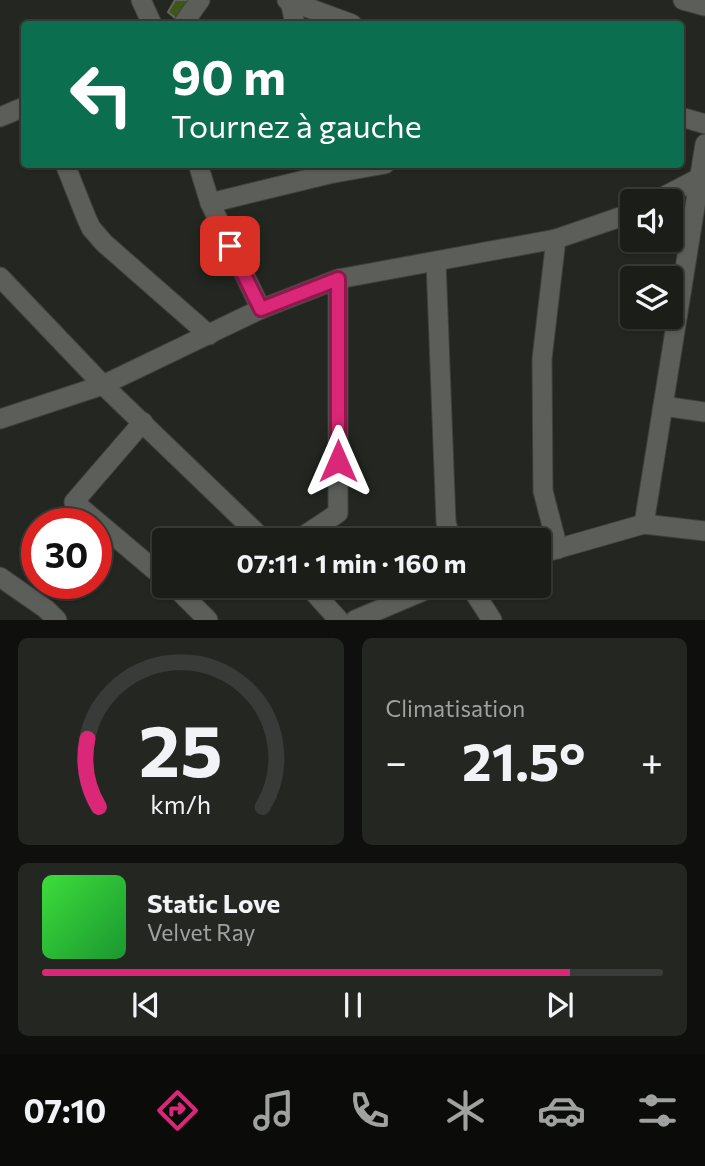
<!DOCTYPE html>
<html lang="fr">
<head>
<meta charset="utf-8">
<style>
  :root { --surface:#1b1d19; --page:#242622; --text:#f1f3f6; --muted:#a0a2a2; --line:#393b38; --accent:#db2777 }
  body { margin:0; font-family:Commissioner,sans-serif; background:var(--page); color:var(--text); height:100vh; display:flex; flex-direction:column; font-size:26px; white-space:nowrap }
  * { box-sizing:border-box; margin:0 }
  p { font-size:23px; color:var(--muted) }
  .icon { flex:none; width:38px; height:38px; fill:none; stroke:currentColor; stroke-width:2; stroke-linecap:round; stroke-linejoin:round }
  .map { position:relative; height:620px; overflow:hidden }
  .side { display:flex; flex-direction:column; gap:18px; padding:18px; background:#0f100e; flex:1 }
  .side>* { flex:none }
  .guide { position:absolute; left:21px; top:21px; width:663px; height:147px; border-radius:7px; box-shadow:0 2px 5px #0004,0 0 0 2px var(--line); background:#0b6e4f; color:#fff; overflow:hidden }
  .fabs { position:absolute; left:620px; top:189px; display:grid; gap:14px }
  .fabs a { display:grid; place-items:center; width:63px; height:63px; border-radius:7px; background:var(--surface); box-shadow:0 2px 5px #0004,0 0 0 2px var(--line); font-size:35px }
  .speed { position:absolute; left:21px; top:508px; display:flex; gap:14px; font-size:35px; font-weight:700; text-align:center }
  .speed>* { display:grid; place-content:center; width:91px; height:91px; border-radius:50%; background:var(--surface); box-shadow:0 2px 5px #0004,0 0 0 2px var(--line); line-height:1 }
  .speed .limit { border:10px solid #d22; background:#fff; color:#111 }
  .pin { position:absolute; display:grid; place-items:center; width:60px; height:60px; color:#fff; margin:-30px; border-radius:14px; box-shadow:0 4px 10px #0006 }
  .me { position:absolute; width:77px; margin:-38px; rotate:0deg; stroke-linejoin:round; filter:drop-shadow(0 0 5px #0008) }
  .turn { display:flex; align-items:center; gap:24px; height:147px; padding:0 35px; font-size:32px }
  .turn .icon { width:91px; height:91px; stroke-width:2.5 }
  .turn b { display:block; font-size:49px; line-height:60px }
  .big { font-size:52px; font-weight:700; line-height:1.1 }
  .side .card { flex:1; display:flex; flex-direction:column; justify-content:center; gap:10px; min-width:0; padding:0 24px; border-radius:10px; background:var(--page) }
  .side .dial { align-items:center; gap:0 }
  .dial svg { height:182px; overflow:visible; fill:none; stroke:var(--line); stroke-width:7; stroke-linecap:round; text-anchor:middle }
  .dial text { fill:var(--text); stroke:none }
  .song { display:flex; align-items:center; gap:21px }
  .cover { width:84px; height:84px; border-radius:10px; background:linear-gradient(135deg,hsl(120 70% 55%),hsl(130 70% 35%)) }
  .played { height:7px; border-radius:4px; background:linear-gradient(90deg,var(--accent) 85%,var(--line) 85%) }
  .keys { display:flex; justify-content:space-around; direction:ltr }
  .heat { display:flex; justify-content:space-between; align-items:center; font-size:38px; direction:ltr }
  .side .tiles { flex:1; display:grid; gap:18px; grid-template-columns:1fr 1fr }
  .card:last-child { grid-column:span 2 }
  .trip { position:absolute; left:152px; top:528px; width:399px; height:70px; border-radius:7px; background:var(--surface); box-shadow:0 2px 5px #0004,0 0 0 2px var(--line); font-weight:700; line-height:70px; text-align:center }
  .tab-bar { display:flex; height:112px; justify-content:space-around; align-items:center; background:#0b0c0a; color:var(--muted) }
  .tab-bar .icon { width:49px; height:49px }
  .tab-bar .active { color:var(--accent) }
  .tab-bar b { font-size:32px; color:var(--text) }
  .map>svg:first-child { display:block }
  .building { fill:#3e5718; stroke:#62655f; stroke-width:2 }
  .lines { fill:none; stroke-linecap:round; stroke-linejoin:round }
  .minor-casing { stroke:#3f423d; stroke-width:21 }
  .minor { stroke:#5c5f59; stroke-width:19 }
  .route-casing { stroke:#8e194d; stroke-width:18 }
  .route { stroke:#db2777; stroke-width:12 }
</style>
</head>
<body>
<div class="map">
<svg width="705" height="620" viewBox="0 0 705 620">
  <rect width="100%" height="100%" fill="#242721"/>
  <path class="building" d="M 175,0 L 195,0 L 182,24 L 168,12 Z"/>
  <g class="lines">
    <g class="minor-casing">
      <g id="minor">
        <path d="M 141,0 L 152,24"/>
        <path d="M 287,0 L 352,24"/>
        <path d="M 683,0 L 705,6"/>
        <path d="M 290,1 L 295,24"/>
        <path d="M 183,24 L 200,0"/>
        <path d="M 0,117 L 24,107"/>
        <path d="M 681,117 L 705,124"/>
        <path d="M 65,164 L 86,217 L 91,228 L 104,243 L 209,335"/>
        <path d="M 198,164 L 210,203 L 261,309"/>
        <path d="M 655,201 L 705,175"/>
        <path d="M 210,203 L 329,174 L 385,164"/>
        <path d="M 556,239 L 542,359 L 543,491 L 558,549"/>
        <path d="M 436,262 L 446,522 L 451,541"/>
        <path d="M 0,277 L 103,385 L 265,541"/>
        <path d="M 663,406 L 705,412"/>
        <path d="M 0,419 L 103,385 L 261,309 L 338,279 L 556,239 L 632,213"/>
        <path d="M 143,422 L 74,502 L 164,578"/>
        <path d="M 644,524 L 705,144"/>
        <path d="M 296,541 L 338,513 L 338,279"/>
        <path d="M 539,554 L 644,524 L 705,531"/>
        <path d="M 0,577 L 46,609 L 57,620"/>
        <path d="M 174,586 L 208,620"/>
        <path d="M 308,586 L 339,620"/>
        <path d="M 470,586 L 492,620"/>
        <path d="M 355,620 L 435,586"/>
      </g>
    </g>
    <use href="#minor" class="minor"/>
  </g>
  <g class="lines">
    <g class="route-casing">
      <path id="route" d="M 230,246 L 261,309 L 338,279 L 338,461"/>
    </g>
    <use href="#route" class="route"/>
  </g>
</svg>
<div class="fabs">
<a><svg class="icon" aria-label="sound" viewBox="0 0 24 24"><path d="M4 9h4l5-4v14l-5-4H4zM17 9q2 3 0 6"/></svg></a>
<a><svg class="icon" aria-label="layers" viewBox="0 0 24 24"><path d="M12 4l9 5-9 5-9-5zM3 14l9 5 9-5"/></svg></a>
</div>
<div class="speed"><div class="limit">30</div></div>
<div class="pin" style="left:230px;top:246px;background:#d93025"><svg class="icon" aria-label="arrive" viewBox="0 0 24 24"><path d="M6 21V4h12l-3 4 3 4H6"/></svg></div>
<svg class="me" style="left:338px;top:461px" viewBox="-20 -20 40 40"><path d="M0-17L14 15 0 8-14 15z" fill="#db2777" stroke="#fff" stroke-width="4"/></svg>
<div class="trip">07:11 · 1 min · 160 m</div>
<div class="guide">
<div class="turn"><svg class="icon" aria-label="left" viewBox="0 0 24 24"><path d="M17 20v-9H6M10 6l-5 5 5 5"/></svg><div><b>90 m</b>Tournez à gauche</div></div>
</div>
</div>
<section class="side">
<div class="tiles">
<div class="card dial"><svg viewBox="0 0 100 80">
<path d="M14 69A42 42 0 1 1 86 69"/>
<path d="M14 69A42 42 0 0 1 9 39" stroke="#db2777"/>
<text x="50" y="56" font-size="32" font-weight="700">25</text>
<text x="50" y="72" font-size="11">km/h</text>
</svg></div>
<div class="card"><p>Climatisation</p>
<div class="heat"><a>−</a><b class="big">21.5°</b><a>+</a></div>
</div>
<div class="card">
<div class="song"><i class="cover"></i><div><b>Static Love</b><p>Velvet Ray</p></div></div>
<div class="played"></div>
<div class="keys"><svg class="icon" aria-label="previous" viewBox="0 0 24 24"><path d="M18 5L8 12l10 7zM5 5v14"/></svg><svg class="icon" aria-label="pause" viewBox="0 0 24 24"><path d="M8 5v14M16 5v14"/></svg><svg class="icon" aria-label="next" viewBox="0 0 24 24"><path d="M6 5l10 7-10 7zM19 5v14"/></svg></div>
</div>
</div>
</section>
<nav class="tab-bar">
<b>07:10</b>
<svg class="icon active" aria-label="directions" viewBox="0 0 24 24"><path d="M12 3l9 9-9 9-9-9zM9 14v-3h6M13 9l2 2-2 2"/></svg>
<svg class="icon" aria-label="music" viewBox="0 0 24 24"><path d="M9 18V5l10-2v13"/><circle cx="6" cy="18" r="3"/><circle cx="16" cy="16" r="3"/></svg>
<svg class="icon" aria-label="phone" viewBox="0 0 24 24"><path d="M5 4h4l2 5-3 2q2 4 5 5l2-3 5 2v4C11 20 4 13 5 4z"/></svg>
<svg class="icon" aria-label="climate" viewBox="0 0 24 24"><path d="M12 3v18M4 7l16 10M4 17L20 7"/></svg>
<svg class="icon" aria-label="car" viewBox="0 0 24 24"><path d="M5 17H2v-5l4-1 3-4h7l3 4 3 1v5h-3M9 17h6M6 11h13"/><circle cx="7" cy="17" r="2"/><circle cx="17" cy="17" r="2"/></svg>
<svg class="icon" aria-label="filters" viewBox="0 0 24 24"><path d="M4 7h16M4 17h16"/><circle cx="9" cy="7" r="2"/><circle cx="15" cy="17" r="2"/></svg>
</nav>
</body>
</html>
